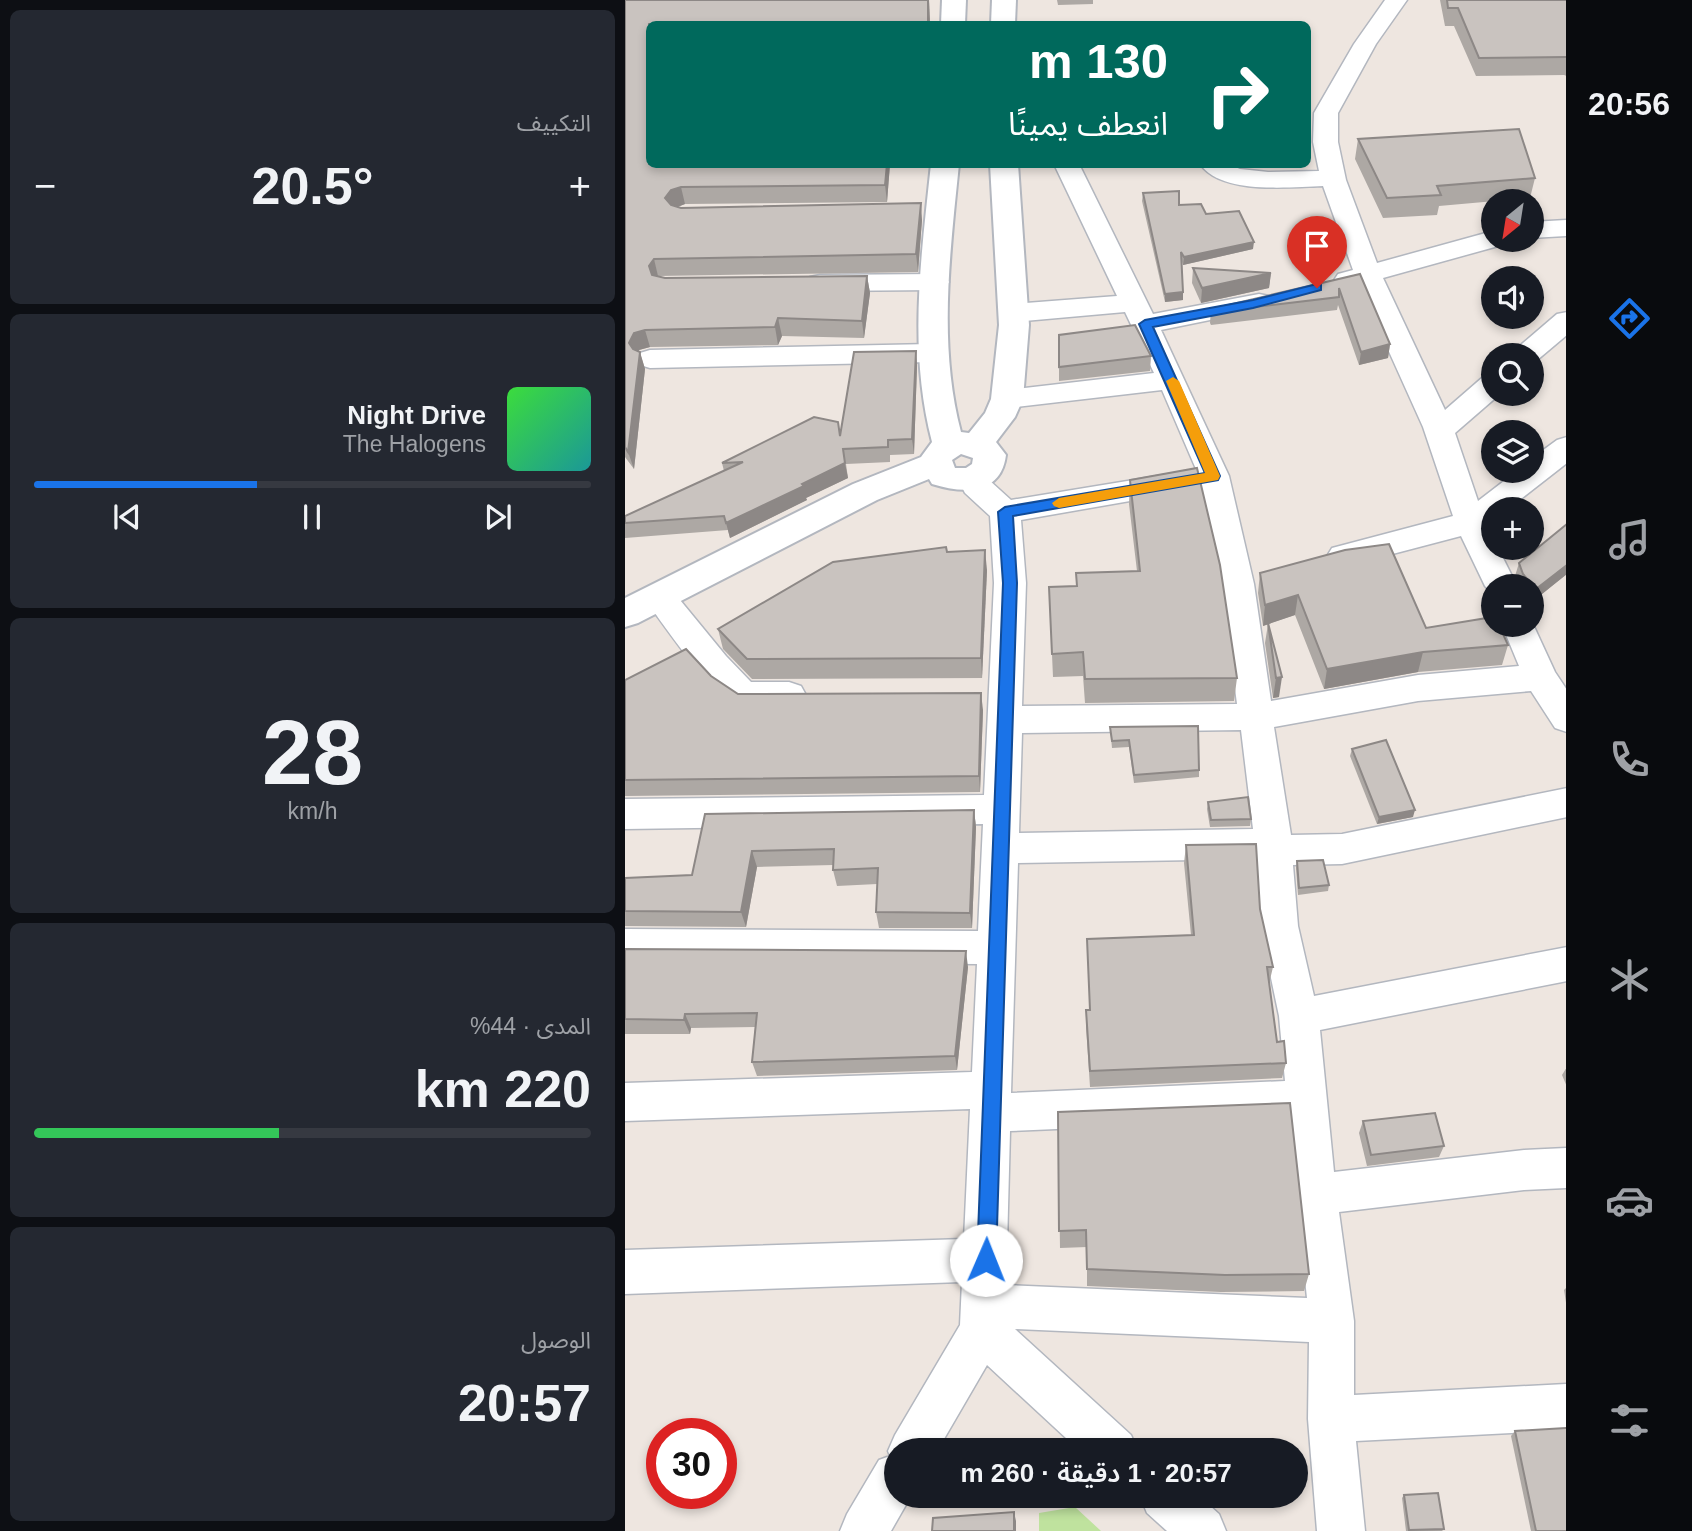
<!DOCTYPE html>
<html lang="ar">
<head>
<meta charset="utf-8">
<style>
  :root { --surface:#171b24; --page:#242831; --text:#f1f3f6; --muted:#9ea1a6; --line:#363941; --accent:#1a73e8 }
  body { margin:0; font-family:Arial,"Noto Sans Arabic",sans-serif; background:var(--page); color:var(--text); direction:rtl; height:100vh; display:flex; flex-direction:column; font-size:26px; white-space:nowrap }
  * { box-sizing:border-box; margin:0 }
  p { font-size:23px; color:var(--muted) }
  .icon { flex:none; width:38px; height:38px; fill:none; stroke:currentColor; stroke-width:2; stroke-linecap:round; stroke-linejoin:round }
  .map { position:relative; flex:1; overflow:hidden; direction:ltr }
  .sheet { display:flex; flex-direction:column; gap:10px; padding:10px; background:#0d0f14; width:625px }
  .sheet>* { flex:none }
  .top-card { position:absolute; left:21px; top:21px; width:665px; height:147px; border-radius:10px; box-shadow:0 4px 10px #0003; direction:rtl; background:#00695c; color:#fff; overflow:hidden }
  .needle { width:46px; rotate:210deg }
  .buttons { position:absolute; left:856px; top:189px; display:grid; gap:14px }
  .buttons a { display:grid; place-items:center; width:63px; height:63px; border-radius:50%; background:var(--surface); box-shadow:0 4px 10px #0003; font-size:35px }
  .speed { position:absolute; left:21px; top:1418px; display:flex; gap:14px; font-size:35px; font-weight:700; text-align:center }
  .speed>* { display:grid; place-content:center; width:91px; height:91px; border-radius:50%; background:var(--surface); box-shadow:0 4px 10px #0003; line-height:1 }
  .speed .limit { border:10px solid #d22; background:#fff; color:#111 }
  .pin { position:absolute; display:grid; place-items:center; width:60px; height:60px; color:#fff; margin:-72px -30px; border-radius:50% 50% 50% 0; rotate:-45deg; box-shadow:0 0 7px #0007 }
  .pin .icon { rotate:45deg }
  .me { position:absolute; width:77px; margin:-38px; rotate:1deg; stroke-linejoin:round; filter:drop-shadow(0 0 5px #0008) }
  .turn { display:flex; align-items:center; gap:24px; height:147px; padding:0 28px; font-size:32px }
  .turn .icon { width:91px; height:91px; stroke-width:2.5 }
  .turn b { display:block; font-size:49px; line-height:60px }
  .big { font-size:52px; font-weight:600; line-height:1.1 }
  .sheet .tile { flex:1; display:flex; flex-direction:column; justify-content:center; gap:10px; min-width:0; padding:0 24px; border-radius:10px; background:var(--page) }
  .sheet .dial { align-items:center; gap:0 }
  .dial b { font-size:91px; line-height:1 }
  .song { display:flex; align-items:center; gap:21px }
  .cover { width:84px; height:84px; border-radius:10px; background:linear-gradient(135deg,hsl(120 70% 55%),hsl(180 70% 35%)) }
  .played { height:7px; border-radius:4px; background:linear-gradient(90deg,var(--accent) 40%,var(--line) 40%) }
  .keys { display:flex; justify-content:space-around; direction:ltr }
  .heat { display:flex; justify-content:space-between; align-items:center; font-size:38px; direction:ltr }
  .charge { height:10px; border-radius:5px; background:linear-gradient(90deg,#34c759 44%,var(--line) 0) }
  .trip { position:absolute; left:259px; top:1438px; width:424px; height:70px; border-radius:35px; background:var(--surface); box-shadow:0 4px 10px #0003; font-weight:600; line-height:70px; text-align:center; direction:rtl }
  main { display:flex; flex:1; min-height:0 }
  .menu { display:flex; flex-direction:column; width:126px; justify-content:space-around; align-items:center; background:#090b0e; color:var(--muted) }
  .menu .icon { width:49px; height:49px }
  .menu .current { color:var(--accent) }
  .menu b { font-size:32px; color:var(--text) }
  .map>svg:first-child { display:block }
  .green { fill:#bfe29e }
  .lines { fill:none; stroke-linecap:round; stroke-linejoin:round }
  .street-casing { stroke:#b3b7bf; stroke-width:3 }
  .secondary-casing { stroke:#b3b7bf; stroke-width:4 }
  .street { fill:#fff; fill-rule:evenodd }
  .secondary { fill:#fff; fill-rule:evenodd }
  .wall { fill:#ada8a4 }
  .shaded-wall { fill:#8d8886 }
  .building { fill:#c9c3bf; stroke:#8d8886; stroke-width:2 }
  .route { fill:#1a73e8; stroke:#114b97; stroke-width:2 }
  .slow { fill:#f59e0b }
</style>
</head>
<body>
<main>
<nav class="menu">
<b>20:56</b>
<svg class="icon current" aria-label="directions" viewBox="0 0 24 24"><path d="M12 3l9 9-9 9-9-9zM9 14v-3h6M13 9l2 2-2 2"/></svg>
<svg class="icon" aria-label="music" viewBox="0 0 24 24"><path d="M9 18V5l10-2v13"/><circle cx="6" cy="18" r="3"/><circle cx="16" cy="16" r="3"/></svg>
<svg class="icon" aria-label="phone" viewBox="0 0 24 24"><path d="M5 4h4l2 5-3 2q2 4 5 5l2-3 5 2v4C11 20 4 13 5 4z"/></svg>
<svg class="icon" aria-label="climate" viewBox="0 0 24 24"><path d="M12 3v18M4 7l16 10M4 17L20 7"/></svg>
<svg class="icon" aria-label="car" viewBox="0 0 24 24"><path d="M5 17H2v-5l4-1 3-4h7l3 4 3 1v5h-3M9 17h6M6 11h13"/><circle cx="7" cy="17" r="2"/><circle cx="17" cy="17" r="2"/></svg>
<svg class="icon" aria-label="filters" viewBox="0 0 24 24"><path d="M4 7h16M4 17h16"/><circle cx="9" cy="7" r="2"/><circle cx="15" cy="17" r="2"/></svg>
</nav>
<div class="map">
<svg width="942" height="1531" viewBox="0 0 942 1531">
  <rect width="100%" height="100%" fill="#eee6e0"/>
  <path class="green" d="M 450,1507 L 476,1531 L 414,1531 L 414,1513 Z"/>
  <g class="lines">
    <g class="street-casing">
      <g id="street">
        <path d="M 760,0 L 782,0 L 751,44 L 713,113 L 713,142 L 721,180 L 752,263 L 868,231 L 868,240 L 881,240 L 877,245 L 758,278 L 820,410 L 858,377 L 868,375 L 868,394 L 875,394 L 830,433 L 853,501 L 892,471 L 906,471 L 906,459 L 932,440 L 942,437 L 942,463 L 883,509 L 868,509 L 868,521 L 862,525 L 868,537 L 868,548 L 873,548 L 892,586 L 868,586 L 868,595 L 860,586 L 836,536 L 718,567 L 707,564 L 702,556 L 707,548 L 828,516 L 798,427 L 734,285 L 722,288 L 713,286 L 709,280 L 713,274 L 728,270 L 698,186 C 665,187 596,195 575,164 L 603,164 L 615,169 L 643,172 L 694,171 L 688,142 L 689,113 L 729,44 Z"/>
        <path d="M 429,164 L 454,164 L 528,314 L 634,294 L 644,296 L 648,302 L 644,308 L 634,310 L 536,330 L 604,476 L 629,584 L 646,701 L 793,675 L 894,666 L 877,625 L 906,625 L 906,620 L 930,672 L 942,690 L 942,732 L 930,728 L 906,691 L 793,701 L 649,727 L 666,835 L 717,834 L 942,788 L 942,817 L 717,864 L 668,865 L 673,926 L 689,996 L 942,947 L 942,981 L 695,1030 L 709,1172 L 899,1150 L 942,1148 L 942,1188 L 899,1190 L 714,1212 L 729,1321 L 729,1395 L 942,1384 L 942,1430 L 731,1441 L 740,1531 L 692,1531 L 683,1419 L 684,1342 L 390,1329 L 506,1435 L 513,1451 L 455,1451 L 362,1365 L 312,1451 L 271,1451 L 271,1496 L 286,1496 L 266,1531 L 215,1531 L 222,1514 L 254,1460 L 265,1456 L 263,1451 L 270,1435 L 335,1325 L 337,1282 L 0,1294 L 0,1250 L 339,1239 L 345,1109 L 0,1121 L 0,1083 L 347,1072 L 352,964 L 0,961 L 0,929 L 353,931 L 358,824 L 0,829 L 0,799 L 359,795 L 369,583 L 365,516 L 340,493 L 333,479 L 337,472 L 348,469 L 359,472 L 364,480 L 386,500 L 551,473 L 562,476 L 566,483 L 562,490 L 551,493 L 396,520 L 401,583 L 397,706 L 612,704 L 597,584 L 574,476 L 537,390 L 382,408 L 372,406 L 368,399 L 372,392 L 382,390 L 529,373 L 500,312 L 388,322 L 378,319 L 374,313 L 378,307 L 388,304 L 492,296 ZM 616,730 L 628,829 L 394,833 L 397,733 ZM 631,859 L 635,926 L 654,1016 L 660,1081 L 386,1093 L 393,863 ZM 663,1119 L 682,1298 L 381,1285 L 385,1131 Z"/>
        <path d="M 942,220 L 942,236 L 906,238 L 906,222 Z"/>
        <path d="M 311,274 L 320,276 L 324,282 L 320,288 L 311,290 L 195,291 L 185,289 L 182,283 L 185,277 L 195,275 Z"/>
        <path d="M 942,312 L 942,335 L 911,361 L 906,363 L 906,355 L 887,355 L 891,349 L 932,314 Z"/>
        <path d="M 306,344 L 316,347 L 320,353 L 316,359 L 306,362 L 25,368 L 15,365 L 11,359 L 15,353 L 25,350 Z"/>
        <path d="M 35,585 L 46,589 L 101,656 L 126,682 L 164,682 L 176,686 L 181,695 L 176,704 C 161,709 121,712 107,704 C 85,692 41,628 24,605 L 19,597 L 24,589 Z"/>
        <path d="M 515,1496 L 574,1496 L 594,1514 L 601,1531 L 542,1531 L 522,1513 Z"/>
      </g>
    </g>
    <g class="secondary-casing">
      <g id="secondary">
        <path d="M 317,0 L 341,0 L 340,24 L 316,24 Z"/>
        <path d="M 367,0 L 391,0 L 390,24 L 366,24 Z"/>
        <path d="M 306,164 L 334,164 C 325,253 313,345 336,432 L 344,433 L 360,413 L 366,399 L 374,325 L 365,164 L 393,164 L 404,325 L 398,399 L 390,417 L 371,442 L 381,455 C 376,495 339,494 307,484 L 304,479 L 252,500 L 13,623 L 0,627 L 0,598 L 228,484 L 296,457 L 307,442 C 283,350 296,258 306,164 ZM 336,454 L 348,458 L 347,464 L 341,468 L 330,468 L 327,460 Z"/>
      </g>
    </g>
    <use href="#street" class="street"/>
    <use href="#secondary" class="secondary"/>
  </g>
  <g class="wall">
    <path d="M 0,0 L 304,0 L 305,24 L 24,24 L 24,164 L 265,164 L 262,202 L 60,204 L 52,207 L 56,208 L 297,220 L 293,272 L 33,276 L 40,278 L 242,276 L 245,293 L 239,338 L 157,336 L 153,345 L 25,347 L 14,350 L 20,369 L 9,469 L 0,457 Z"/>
    <path d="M 432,0 L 468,0 L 468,4 L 433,5 Z"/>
    <path d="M 815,0 L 942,0 L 942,76 L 939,75 L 851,76 L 829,26 L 820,26 Z"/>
    <path d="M 733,139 L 910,178 L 905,198 L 814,206 L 812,215 L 758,218 L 730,159 Z"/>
    <path d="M 518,193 L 581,214 L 628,249 L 558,265 L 557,262 L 558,300 L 540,302 L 517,201 Z"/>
    <path d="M 568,268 L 646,273 L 644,288 L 576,303 L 567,283 Z"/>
    <path d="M 735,274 L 765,344 L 763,358 L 734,365 L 713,305 L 712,310 L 586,325 L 585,323 L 586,309 Z"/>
    <path d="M 434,335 L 526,356 L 525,371 L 434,381 Z"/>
    <path d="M 291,351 L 292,366 L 289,454 L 265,455 L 265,462 L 221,464 L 223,478 L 181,498 L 182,500 L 105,538 L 103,530 L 0,538 L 0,516 L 99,471 L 97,463 L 215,436 Z"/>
    <path d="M 505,480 L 612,678 L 609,701 L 460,703 L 458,676 L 428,677 L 424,587 L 451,586 L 451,573 L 512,571 L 504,504 Z"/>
    <path d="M 942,524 L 942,574 L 907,602 L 906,586 L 894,586 L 890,576 L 894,563 Z"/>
    <path d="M 322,552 L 362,570 L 357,678 L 127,679 L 98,649 L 93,629 Z"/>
    <path d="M 635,573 L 801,628 L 883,645 L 877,665 L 793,672 L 699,689 L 670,615 L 643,624 L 654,697 L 648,698 L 640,643 L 643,624 L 638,626 L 633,593 Z"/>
    <path d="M 86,676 L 113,694 L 358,710 L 355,792 L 0,796 L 0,680 Z"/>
    <path d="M 485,727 L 574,770 L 574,777 L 509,783 L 504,747 L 487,748 Z"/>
    <path d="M 727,749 L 788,817 L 752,824 L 725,756 Z"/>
    <path d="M 583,802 L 626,819 L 625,826 L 585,827 L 582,809 Z"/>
    <path d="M 349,810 L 351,827 L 347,928 L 254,928 L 251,912 L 252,884 L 212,886 L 208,870 L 208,865 L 132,867 L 121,927 L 0,926 L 0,878 L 67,875 L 80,814 Z"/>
    <path d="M 561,845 L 635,909 L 648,967 L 644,984 L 652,1042 L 661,1063 L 657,1078 L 465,1087 L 461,1026 L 461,1010 L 465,1010 L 462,939 L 566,935 L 559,863 Z"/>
    <path d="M 672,861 L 704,885 L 703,891 L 673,895 L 671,868 Z"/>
    <path d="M 0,948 L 343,967 L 332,1070 L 132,1076 L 127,1062 L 130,1027 L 66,1028 L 65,1034 L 0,1034 Z"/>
    <path d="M 942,1067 L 942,1087 L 937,1075 Z"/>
    <path d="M 433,1112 L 684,1274 L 679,1291 L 596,1292 L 462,1286 L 462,1247 L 435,1248 Z"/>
    <path d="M 738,1121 L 819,1146 L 814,1157 L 742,1166 L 734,1133 Z"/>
    <path d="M 942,1287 L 942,1309 L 939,1290 Z"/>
    <path d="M 890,1431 L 942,1531 L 906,1531 L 886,1436 Z"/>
    <path d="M 779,1495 L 819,1529 L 817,1531 L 781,1531 L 777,1498 Z"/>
  </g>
  <g class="shaded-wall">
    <path d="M 303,0 L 304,0 L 305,24 L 303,24 Z"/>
    <path d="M 262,164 L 265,164 L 262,202 L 260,185 Z"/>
    <path d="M 56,187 L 60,204 L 50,208 L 44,215 L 40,198 L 46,190 Z"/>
    <path d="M 296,203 L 297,220 L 293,272 L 291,254 Z"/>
    <path d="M 629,242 L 628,249 L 558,265 L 559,257 Z"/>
    <path d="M 29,259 L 33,276 L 29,284 L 24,266 Z"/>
    <path d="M 646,273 L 644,288 L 576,303 L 577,288 Z"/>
    <path d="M 242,276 L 245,293 L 239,338 L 237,321 Z"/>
    <path d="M 558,292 L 558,300 L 540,302 L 540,294 Z"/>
    <path d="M 153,318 L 157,336 L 153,345 L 150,327 Z"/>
    <path d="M 20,330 L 25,347 L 14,350 L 9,360 L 4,343 L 9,333 Z"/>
    <path d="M 765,344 L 763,358 L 734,365 L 736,352 Z"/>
    <path d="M 291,351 L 292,366 L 289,454 L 287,439 Z"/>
    <path d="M 15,352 L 20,369 L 9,469 L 3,452 Z"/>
    <path d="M 220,463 L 223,478 L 181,498 L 182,500 L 105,538 L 101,523 L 177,484 Z"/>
    <path d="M 360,550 L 362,570 L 357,678 L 356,658 Z"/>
    <path d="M 942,565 L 942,574 L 907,602 L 911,589 Z"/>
    <path d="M 673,595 L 670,615 L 638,626 L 640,605 Z"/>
    <path d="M 798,652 L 793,672 L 699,689 L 702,669 Z"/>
    <path d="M 657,677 L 654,697 L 648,698 L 651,678 Z"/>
    <path d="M 356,693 L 358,710 L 355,792 L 354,776 Z"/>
    <path d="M 349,810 L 351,827 L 347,928 L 345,913 Z"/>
    <path d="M 790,810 L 788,817 L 752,824 L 754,817 Z"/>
    <path d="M 127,851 L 132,867 L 121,927 L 116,912 Z"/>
    <path d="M 341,951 L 343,967 L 332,1070 L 330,1056 Z"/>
    <path d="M 60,1014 L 66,1028 L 65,1034 L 59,1020 Z"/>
    <path d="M 389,1512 L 391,1521 L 391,1531 L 389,1531 Z"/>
  </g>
  <g class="building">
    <path d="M 0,0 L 303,0 L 303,24 L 24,24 L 24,164 L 262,164 L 260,185 L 56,187 L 46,190 L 40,198 L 46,205 L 56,208 L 296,203 L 291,254 L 29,259 L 24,266 L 27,275 L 40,278 L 242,276 L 237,321 L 153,318 L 150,327 L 20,330 L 9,333 L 4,343 L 8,349 L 15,352 L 3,452 L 0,447 Z"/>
    <path d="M 822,0 L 942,0 L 942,57 L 854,58 L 833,8 L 823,8 Z"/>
    <path d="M 894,129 L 910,178 L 812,186 L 816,195 L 762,198 L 733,139 Z"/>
    <path d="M 554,191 L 554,205 L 576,204 L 581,214 L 614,211 L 629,242 L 559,257 L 556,252 L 558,292 L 540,294 L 518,193 Z"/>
    <path d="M 568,268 L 646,273 L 577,288 Z"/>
    <path d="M 735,274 L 765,344 L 736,352 L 714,288 L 714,297 L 587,312 L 586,309 Z"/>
    <path d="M 510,325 L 526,356 L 434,367 L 434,335 Z"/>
    <path d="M 291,351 L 287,439 L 263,440 L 263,447 L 218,449 L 220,463 L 177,484 L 179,486 L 101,523 L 99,516 L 0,523 L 0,516 L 118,462 L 97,463 L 189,417 L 213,422 L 215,436 L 229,352 Z"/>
    <path d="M 572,468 L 595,565 L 612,678 L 460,679 L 458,652 L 427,654 L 424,587 L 452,586 L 451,573 L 515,571 L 505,480 Z"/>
    <path d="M 942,524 L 942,565 L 911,589 L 898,574 L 894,563 Z"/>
    <path d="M 764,544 L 801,628 L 868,617 L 868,625 L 874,625 L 883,645 L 798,652 L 702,669 L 673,595 L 640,605 L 635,573 L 720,550 Z"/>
    <path d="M 321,547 L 322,552 L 360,550 L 356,658 L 122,659 L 93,629 L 208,562 Z"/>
    <path d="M 643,623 L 657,677 L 651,678 Z"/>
    <path d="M 61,649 L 86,676 L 113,694 L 356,693 L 354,776 L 0,780 L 0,680 Z"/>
    <path d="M 573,726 L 574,770 L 509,775 L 504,740 L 487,741 L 485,727 Z"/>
    <path d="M 761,740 L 790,810 L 754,817 L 727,749 Z"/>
    <path d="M 623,797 L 626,819 L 586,820 L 583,802 Z"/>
    <path d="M 349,810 L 345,913 L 251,912 L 253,868 L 208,870 L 209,849 L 127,851 L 116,912 L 0,911 L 0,878 L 67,875 L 80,814 Z"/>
    <path d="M 631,844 L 635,909 L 648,967 L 642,967 L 652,1042 L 659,1041 L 661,1063 L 465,1071 L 461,1010 L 465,1010 L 462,939 L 569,935 L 561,845 Z"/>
    <path d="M 698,860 L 704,885 L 674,888 L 672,861 Z"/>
    <path d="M 0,949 L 341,951 L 330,1056 L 127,1062 L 132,1013 L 60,1014 L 59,1020 L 0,1019 Z"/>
    <path d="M 665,1103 L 684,1274 L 600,1275 L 462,1269 L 461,1230 L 434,1231 L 433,1112 Z"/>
    <path d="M 810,1113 L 819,1146 L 746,1155 L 738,1121 Z"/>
    <path d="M 942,1428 L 942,1531 L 911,1531 L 890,1431 Z"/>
    <path d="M 813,1493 L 819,1529 L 784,1530 L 779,1495 Z"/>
    <path d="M 389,1512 L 389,1531 L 307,1531 L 308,1518 Z"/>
  </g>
  <path class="route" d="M 692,284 L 696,285 L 696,290 L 628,308 L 528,327 L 595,476 L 593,480 L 388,516 L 392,583 L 371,1260 L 368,1267 L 361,1270 L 354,1267 L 352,1260 L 378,583 L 373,512 L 380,507 L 580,473 L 514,324 L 520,320 L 628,300 Z"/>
  <path class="slow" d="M 548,377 L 554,381 L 595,476 L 593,480 L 434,508 L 429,506 L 427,503 L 434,498 L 580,473 L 541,381 Z"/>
</svg>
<div class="buttons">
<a><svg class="needle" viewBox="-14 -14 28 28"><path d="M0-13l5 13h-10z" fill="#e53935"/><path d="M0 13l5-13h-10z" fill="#9ea1a6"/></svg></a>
<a><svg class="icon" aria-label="sound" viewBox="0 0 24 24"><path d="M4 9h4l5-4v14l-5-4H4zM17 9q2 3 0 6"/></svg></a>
<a><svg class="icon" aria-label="search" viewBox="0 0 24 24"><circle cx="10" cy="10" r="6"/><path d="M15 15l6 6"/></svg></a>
<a><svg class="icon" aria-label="layers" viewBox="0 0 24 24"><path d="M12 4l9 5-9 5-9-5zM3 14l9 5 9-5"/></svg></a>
<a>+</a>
<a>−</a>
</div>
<div class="speed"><div class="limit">30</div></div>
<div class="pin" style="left:692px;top:288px;background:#d93025"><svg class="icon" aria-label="arrive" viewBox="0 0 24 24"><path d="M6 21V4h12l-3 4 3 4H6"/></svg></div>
<svg class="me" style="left:361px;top:1260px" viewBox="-20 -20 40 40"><circle r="19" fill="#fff"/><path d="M0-13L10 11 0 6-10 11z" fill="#1a73e8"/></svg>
<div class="trip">20:57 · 1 دقيقة · 260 m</div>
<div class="top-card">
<div class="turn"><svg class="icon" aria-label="right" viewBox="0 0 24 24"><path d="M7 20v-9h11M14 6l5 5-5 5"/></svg><div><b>130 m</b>انعطف يمينًا</div></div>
</div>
</div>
<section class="sheet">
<div class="tile"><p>التكييف</p>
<div class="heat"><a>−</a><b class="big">20.5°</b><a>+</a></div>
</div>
<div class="tile">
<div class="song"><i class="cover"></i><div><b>Night Drive</b><p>The Halogens</p></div></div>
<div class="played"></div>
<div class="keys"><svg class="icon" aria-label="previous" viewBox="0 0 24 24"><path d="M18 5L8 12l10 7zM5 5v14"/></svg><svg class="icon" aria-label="pause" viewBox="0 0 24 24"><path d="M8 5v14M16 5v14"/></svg><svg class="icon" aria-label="next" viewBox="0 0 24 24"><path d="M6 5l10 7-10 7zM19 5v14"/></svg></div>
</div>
<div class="tile dial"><b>28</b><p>km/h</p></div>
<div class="tile"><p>المدى · 44%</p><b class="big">220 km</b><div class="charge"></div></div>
<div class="tile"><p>الوصول</p><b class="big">20:57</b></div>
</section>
</main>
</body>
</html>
